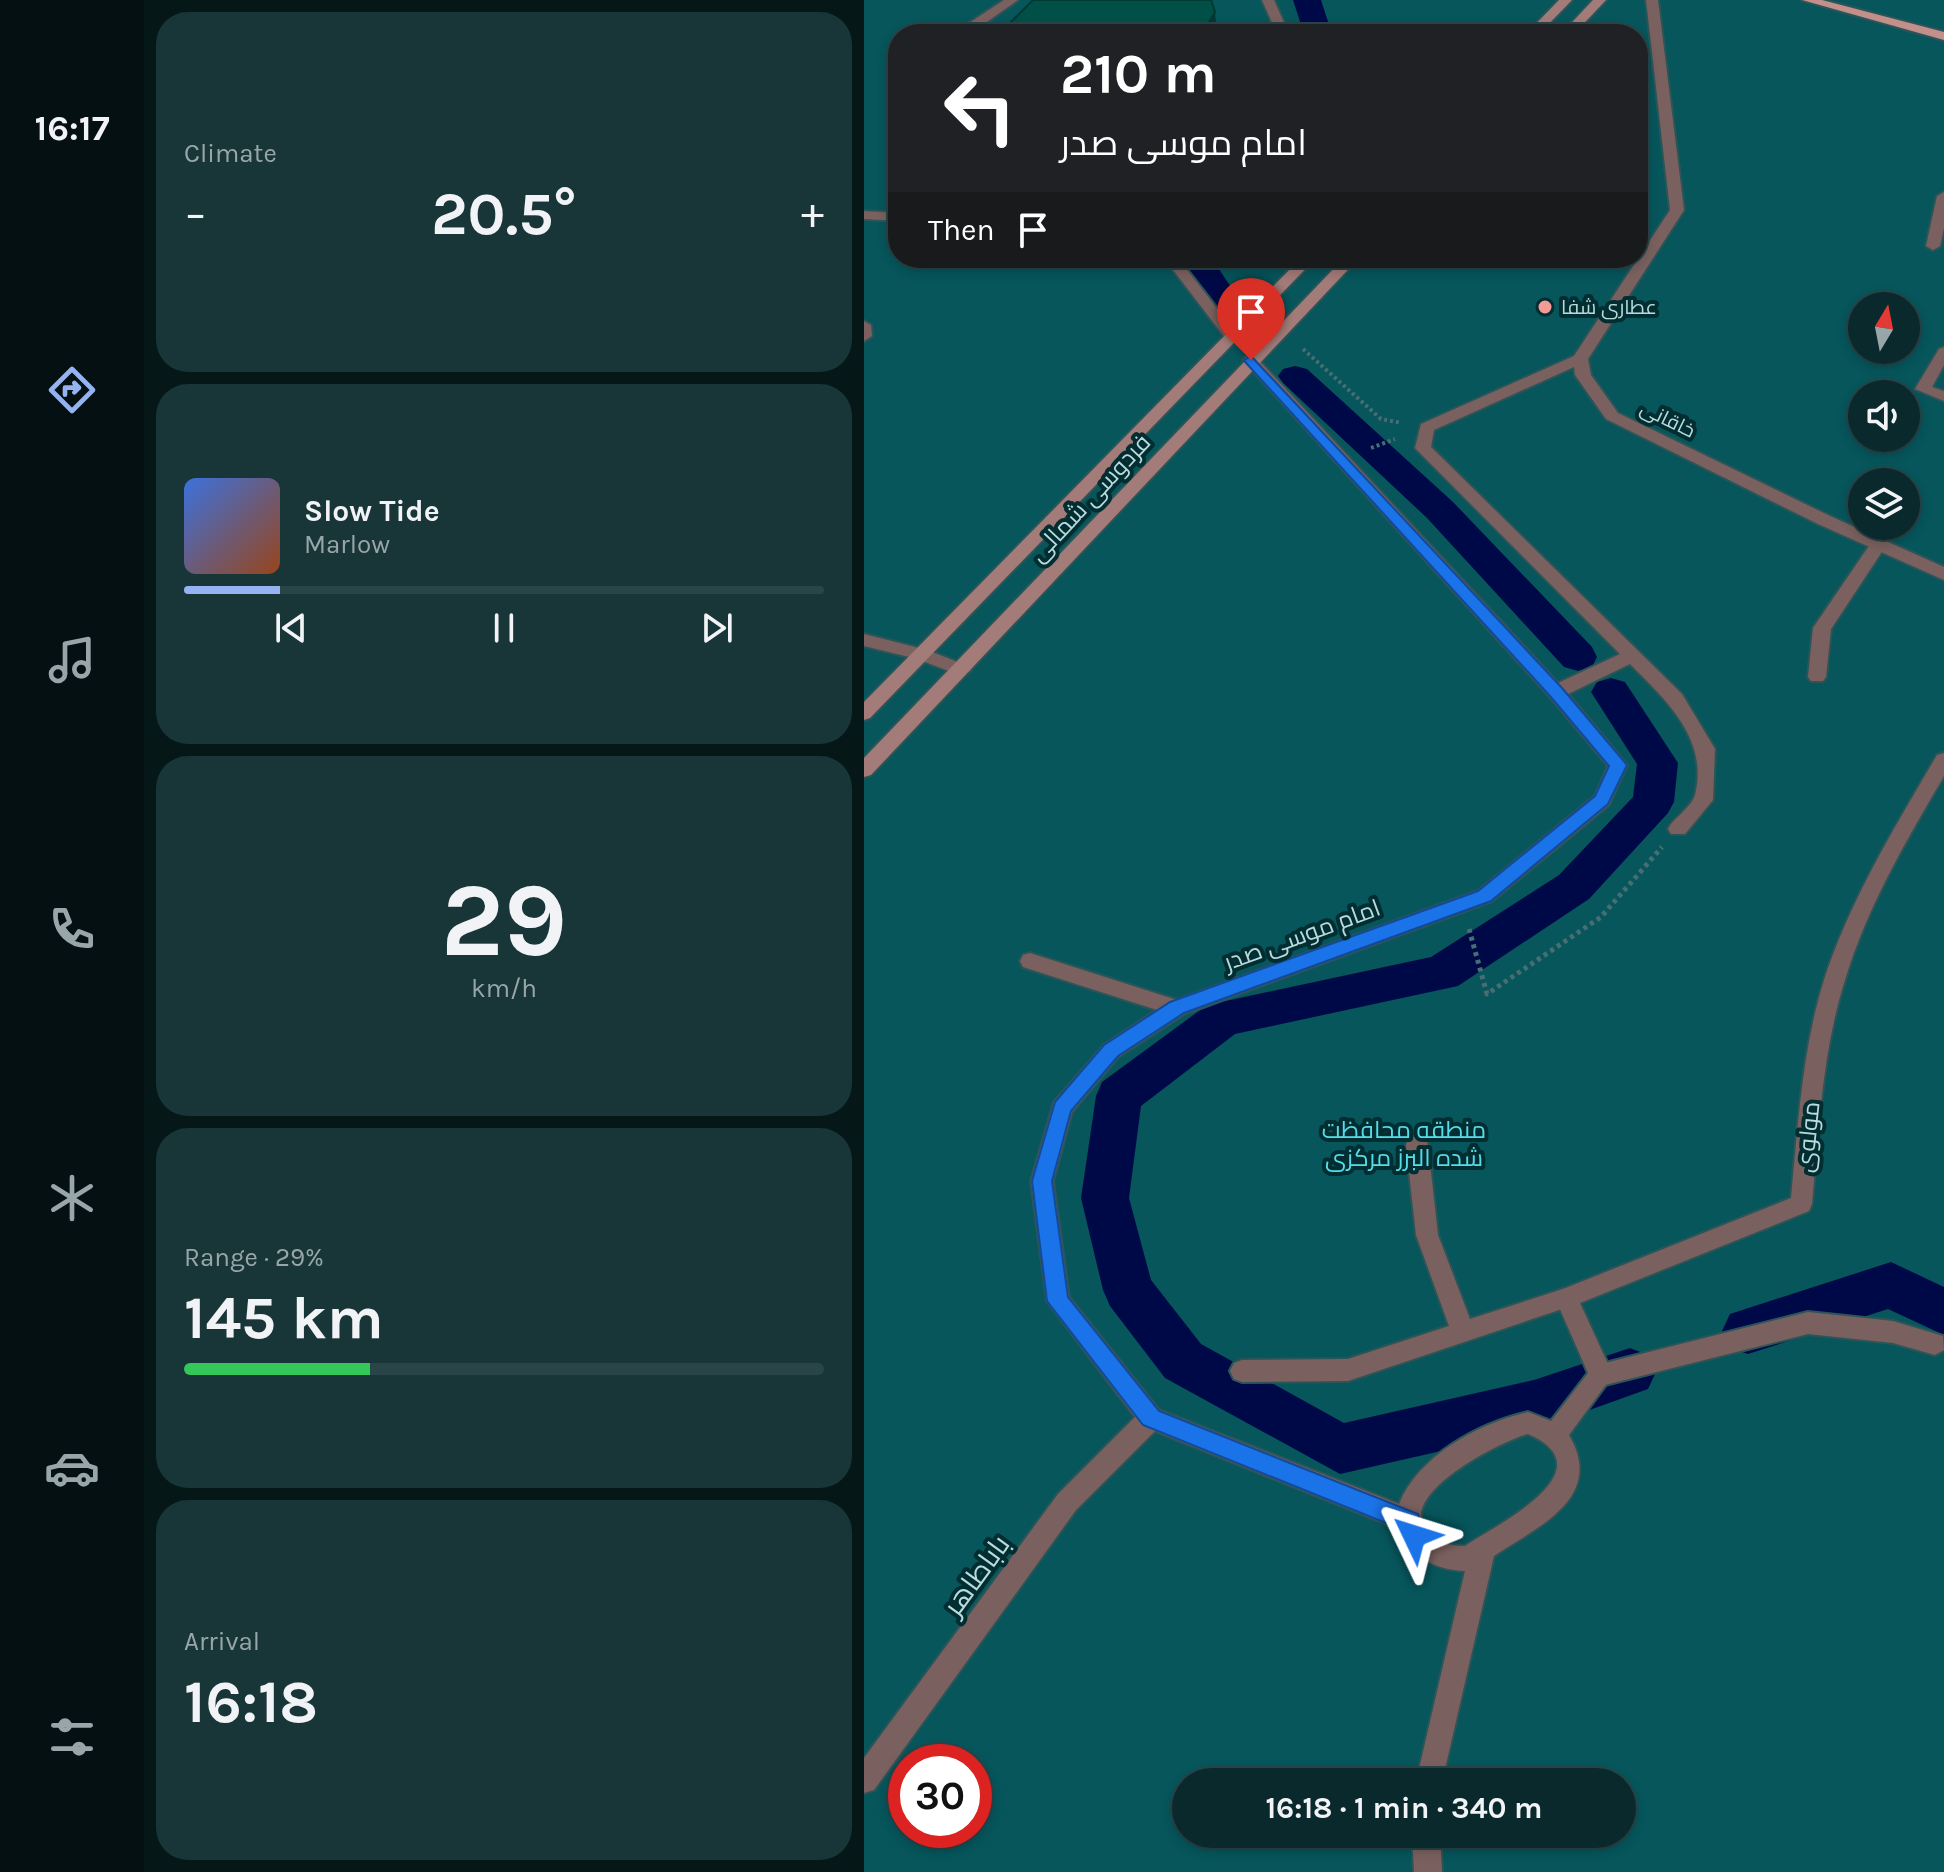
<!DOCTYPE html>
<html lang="en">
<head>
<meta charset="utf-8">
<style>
  :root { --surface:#0a292c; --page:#183538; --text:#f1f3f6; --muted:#99a6a9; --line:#2a4548; --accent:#95b2f1 }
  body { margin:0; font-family:Karla,Cairo,sans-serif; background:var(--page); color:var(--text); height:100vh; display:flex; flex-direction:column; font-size:30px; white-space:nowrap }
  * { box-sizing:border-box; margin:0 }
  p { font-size:26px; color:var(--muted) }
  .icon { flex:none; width:44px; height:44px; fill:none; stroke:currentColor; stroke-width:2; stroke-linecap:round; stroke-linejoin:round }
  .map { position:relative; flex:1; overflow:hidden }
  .sheet { display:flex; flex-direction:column; gap:12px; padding:12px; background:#061718; width:720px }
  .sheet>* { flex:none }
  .hud { position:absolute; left:24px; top:24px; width:760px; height:244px; border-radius:32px; box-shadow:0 4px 12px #0003,0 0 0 2px var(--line); background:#202124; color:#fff; overflow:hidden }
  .needle { width:52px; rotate:10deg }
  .tools { position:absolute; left:984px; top:292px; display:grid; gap:16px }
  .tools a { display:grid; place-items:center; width:72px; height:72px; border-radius:50%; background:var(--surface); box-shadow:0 4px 12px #0003,0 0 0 2px var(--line); font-size:40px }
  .speed { position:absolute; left:24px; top:1744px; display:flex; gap:16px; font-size:40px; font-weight:700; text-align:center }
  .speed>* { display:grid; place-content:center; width:104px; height:104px; border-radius:50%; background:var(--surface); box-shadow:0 4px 12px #0003,0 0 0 2px var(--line); line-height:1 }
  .speed .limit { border:12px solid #d22; background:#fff; color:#111 }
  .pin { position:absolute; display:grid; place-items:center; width:68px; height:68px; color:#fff; margin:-82px -34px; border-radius:50% 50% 50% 0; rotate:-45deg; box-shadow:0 0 8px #0007 }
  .pin .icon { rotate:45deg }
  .me { position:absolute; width:88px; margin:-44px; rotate:311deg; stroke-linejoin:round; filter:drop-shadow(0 0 6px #0008) }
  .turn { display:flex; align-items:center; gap:28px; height:168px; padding:0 40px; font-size:36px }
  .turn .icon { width:104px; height:104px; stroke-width:2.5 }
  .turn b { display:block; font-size:56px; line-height:68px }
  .then { display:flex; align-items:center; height:76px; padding:0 40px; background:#0003; gap:16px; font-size:30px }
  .big { font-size:60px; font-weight:700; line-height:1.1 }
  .sheet .card { flex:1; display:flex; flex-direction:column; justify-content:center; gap:12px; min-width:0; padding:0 28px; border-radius:32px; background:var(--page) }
  .sheet .dial { align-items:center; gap:0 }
  .dial b { font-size:104px; line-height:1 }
  .song { display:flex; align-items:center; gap:24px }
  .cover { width:96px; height:96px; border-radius:12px; background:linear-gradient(135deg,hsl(220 70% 55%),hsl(20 70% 35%)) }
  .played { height:8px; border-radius:4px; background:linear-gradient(90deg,var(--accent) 15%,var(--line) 15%) }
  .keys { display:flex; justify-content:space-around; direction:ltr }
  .heat { display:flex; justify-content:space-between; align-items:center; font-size:44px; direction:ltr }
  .charge { height:12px; border-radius:6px; background:linear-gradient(90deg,#34c759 29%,var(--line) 0) }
  .trip { position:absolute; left:308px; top:1768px; width:464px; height:80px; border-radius:40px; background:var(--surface); box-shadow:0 4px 12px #0003,0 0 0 2px var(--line); font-weight:700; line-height:80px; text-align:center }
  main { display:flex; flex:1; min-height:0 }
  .tab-bar { display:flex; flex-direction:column; width:144px; justify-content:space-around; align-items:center; background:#041012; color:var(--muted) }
  .tab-bar .icon { width:56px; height:56px }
  .tab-bar .active { color:var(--accent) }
  .tab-bar b { font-size:36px; color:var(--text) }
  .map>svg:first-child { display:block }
  .green { fill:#06565c; fill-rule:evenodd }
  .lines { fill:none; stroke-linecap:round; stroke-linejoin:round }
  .canal { fill:#000948; fill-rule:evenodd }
  .lane-casing { stroke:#2d5558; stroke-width:4 }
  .street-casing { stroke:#2d5558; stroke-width:4 }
  .secondary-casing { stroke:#2d5558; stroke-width:4 }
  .primary-casing { stroke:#2d5558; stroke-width:4 }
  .path-far1 { stroke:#476e72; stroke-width:4; stroke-dasharray:3 3; stroke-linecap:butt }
  .path { stroke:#476e72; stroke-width:5; stroke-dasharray:4 4; stroke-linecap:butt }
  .lane { fill:#7a615f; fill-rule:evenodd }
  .street { fill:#7a615f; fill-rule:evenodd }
  .secondary { fill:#a37b78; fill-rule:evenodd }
  .primary { fill:#c28f8b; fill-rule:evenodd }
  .shaded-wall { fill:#003832 }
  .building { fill:#005047; stroke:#003832; stroke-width:2 }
  .route { fill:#1a73e8; stroke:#114b97; stroke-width:2 }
  .poi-dot { fill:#f59b96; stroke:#022d31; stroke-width:3 }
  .labels { text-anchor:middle; stroke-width:8; stroke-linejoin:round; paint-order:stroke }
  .far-poi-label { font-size:20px; fill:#b8dbde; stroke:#022d31; text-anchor:start }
  .far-street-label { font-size:20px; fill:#b8dbde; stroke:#022d31 }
  .street-label { font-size:24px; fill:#b8dbde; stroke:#022d31 }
  .park-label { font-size:24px; fill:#55dce8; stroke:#022d31 }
  .near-street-label { font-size:28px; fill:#b8dbde; stroke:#022d31 }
</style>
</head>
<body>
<main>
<nav class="tab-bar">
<b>16:17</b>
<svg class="icon active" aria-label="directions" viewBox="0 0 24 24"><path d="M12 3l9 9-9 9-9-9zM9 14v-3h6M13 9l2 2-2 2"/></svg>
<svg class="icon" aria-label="music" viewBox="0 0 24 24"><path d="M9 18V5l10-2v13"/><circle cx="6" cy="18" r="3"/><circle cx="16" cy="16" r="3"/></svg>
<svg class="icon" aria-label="phone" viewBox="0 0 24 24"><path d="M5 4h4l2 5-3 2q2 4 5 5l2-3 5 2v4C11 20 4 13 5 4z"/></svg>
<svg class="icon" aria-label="climate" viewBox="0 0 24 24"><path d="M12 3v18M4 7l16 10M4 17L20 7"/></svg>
<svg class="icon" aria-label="car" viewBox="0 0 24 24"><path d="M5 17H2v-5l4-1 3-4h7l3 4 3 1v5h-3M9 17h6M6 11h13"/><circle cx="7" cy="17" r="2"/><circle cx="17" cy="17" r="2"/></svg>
<svg class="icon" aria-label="filters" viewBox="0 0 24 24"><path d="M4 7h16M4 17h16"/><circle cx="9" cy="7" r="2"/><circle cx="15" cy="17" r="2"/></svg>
</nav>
<section class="sheet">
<div class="card"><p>Climate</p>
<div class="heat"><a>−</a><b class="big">20.5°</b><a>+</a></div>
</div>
<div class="card">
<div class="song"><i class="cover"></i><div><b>Slow Tide</b><p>Marlow</p></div></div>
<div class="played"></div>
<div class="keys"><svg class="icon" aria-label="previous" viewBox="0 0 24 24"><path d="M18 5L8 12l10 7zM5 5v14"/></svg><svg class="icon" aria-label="pause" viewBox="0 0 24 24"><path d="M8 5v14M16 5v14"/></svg><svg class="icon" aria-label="next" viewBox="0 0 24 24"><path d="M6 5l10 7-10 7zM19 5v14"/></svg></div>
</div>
<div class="card dial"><b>29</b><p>km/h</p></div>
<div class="card"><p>Range · 29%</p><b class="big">145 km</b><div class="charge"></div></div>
<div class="card"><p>Arrival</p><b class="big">16:18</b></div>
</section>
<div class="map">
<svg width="1080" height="1872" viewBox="0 0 1080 1872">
  <rect width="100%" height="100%" fill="#0e373b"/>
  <path class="green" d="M 0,0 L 1080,0 L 1080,1872 L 0,1872 ZM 34,34 L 774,34 L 774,258 L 34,258 ZM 998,306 L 1042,306 L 1042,350 L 998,350 ZM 998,394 L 1042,394 L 1042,438 L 998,438 ZM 998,482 L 1042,482 L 1042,526 L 998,526 ZM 42,1762 L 110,1762 L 110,1830 L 42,1830 ZM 322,1782 L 758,1782 L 758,1834 L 322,1834 Z"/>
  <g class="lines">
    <g class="canal">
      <path d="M 429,0 L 457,0 L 468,34 L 440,34 Z"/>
      <path d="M 316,258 L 348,258 L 377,303 L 373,310 L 361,313 L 349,310 Z"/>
      <path d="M 431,366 L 443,369 L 589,502 L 728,647 L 733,657 L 728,667 L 714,671 L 700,667 L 563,518 L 419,383 L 414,376 L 419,369 Z"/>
      <path d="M 747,678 L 761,682 L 814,763 L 810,802 L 804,813 L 725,899 L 594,986 L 371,1034 L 277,1106 L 265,1198 L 287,1280 L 337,1344 L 480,1423 L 670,1380 L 766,1348 L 784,1355 L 792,1372 L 784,1389 L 670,1430 L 476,1474 L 301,1378 L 246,1306 L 239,1290 L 217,1198 L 232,1096 L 238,1082 L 343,1005 L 567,957 L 695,875 L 769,797 L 773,764 L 727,692 L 733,682 Z"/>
      <path d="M 1027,1262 L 1080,1287 L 1080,1335 L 1024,1309 L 884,1354 L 866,1348 L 858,1331 L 866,1314 Z"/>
    </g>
    <g class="lane-casing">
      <g id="lane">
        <path d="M 1015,538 L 1023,544 L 967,629 L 962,677 L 959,681 L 947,681 L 944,677 L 949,628 L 1009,540 Z"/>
        <path d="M 553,1136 L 561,1138 L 564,1145 L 574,1235 L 606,1319 L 702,1288 L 710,1291 L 713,1298 L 710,1305 L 484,1381 L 378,1382 L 370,1379 L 366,1371 L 370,1363 L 378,1360 L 484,1359 L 585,1326 L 552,1235 L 542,1145 L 545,1138 Z"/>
        <path d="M 944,1312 L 1029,1321 L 1079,1336 L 1080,1350 L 1071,1355 L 1029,1343 L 944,1334 L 737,1386 L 729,1383 L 725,1375 L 729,1367 L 737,1364 Z"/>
      </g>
    </g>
    <g class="street-casing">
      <g id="street">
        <path d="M 140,0 L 154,0 L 110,31 L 102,31 L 102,25 Z"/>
        <path d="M 398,0 L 410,0 L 425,34 L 413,34 Z"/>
        <path d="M 782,0 L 794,0 L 820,210 L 724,359 L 727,375 L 754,413 L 966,516 L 1080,567 L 1080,580 L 954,524 L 742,419 L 711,375 L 710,367 L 570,430 L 567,447 L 818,694 L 851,749 L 849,800 L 821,834 L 807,834 L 804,829 L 807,824 C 814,816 828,805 831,795 C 845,739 802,700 766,664 L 704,694 L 763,765 L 745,805 L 628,901 L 320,1014 L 254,1057 L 208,1112 L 189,1181 L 205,1297 L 295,1410 L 535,1504 C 554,1456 615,1423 664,1412 L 687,1421 L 724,1373 L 691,1298 L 694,1291 L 927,1198 C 934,1125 938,1050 960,980 C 986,900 1031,827 1073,755 L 1080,753 L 1080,776 C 1042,841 1003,907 981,980 C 958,1052 955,1129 948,1204 L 945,1211 L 716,1303 L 749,1375 L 705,1435 C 742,1498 673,1527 630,1556 L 578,1782 L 552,1782 L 601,1571 C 572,1570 546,1557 535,1529 L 291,1431 L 212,1510 L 10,1790 L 0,1793 L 0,1758 L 194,1494 L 271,1417 L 183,1301 L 167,1181 L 190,1102 L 240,1045 L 293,1010 L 159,967 L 156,961 L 159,955 L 166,953 L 313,1000 L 614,891 L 731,796 L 744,766 L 686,697 L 379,360 L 382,357 L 392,357 L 694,683 L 756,654 L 551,448 L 557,424 L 710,356 L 806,210 ZM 664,1434 C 746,1470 632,1525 601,1546 C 585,1546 572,1542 562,1530 C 533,1494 637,1441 664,1434 Z"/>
        <path d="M 1080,192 L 1080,228 L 1076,246 L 1069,250 L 1062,246 L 1073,196 Z"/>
        <path d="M 0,211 L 34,213 L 34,221 L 0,219 Z"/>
        <path d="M 300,258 L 314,258 L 372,333 L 372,339 L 362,339 Z"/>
        <path d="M 0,321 L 7,325 L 8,336 L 0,341 Z"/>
        <path d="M 1080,347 L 1080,365 L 1068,387 L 1080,391 L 1080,401 L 1051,389 L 1075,349 Z"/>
        <path d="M 0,634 L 63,650 L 104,666 L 107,670 L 98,676 L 53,659 L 0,646 Z"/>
        <path d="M 548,1834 L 576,1834 L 578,1872 L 550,1872 Z"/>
      </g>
    </g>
    <g class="secondary-casing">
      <g id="secondary">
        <path d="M 695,0 L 708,0 L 675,34 L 662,34 Z"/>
        <path d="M 729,0 L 742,0 L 710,34 L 697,34 Z"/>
        <path d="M 437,258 L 452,258 L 6,718 L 0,720 L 0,702 Z"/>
        <path d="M 480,258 L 495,258 L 7,775 L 0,777 L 0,758 Z"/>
      </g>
    </g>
    <g class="primary-casing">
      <path id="primary" d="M 938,0 L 958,0 L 1080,32 L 1080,40 Z"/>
    </g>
    <g class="path-far1">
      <path d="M 439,349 L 517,419 L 538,423"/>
      <path d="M 507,448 L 531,439"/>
    </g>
    <path class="path" d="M 605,929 L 623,994 L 737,917 L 798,847"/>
    <use href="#lane" class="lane"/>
    <use href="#street" class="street"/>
    <use href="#secondary" class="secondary"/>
    <use href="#primary" class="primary"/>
  </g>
  <path class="shaded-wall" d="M 351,12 L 353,34 L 338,34 Z"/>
  <path class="building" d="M 169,0 L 347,0 L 351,12 L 338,34 L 135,34 Z"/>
  <path class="route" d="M 387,356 L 698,688 L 763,765 L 744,804 L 627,901 L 320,1013 L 254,1056 L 207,1111 L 188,1181 L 204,1297 L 295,1411 L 554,1514 L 562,1536 L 558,1544 L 550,1547 L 542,1544 L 537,1529 L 279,1425 L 183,1301 L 168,1181 L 191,1102 L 240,1045 L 306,1002 L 614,891 L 731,796 L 745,766 L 686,696 L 382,363 L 380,360 Z"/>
  <circle class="poi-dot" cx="681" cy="307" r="8"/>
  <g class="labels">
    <g class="far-poi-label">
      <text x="697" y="314">عطاری شفا</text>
    </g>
    <g class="far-street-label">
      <text transform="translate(804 419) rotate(26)" y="7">خاقانی</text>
    </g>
    <g class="street-label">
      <text transform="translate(226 498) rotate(-47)" y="8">فردوسی شمالی</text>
      <text transform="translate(438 935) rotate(-20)" y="8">امام موسی صدر</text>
      <text transform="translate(944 1137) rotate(-84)" y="8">مولوی</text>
    </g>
    <g class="park-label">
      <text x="540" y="1138">منطقه محافظت<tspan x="540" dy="28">شده البرز مرکزی</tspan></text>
    </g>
    <g class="near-street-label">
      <text transform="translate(112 1575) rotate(-54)" y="10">باباطاهر</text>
    </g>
  </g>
</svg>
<div class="tools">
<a><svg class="needle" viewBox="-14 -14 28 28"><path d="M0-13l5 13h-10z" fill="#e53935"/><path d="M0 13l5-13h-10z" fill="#99a6a9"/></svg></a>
<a><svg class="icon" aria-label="sound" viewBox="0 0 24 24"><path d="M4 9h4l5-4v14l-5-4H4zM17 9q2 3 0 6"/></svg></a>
<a><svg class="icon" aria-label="layers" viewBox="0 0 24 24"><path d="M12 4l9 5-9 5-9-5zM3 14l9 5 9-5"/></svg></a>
</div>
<div class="speed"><div class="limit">30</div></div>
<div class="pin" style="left:387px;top:360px;background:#d93025"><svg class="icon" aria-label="arrive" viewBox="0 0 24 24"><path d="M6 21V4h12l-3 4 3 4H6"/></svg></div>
<svg class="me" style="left:550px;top:1536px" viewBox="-20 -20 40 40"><path d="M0-17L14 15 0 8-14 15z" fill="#1a73e8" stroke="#fff" stroke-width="4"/></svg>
<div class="trip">16:18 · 1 min · 340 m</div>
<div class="hud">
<div class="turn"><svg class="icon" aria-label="left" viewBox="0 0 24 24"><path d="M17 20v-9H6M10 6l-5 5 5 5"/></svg><div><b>210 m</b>امام موسی صدر</div></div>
<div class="then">Then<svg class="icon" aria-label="arrive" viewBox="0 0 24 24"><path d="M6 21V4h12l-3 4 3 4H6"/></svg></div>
</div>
</div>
</main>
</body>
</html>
